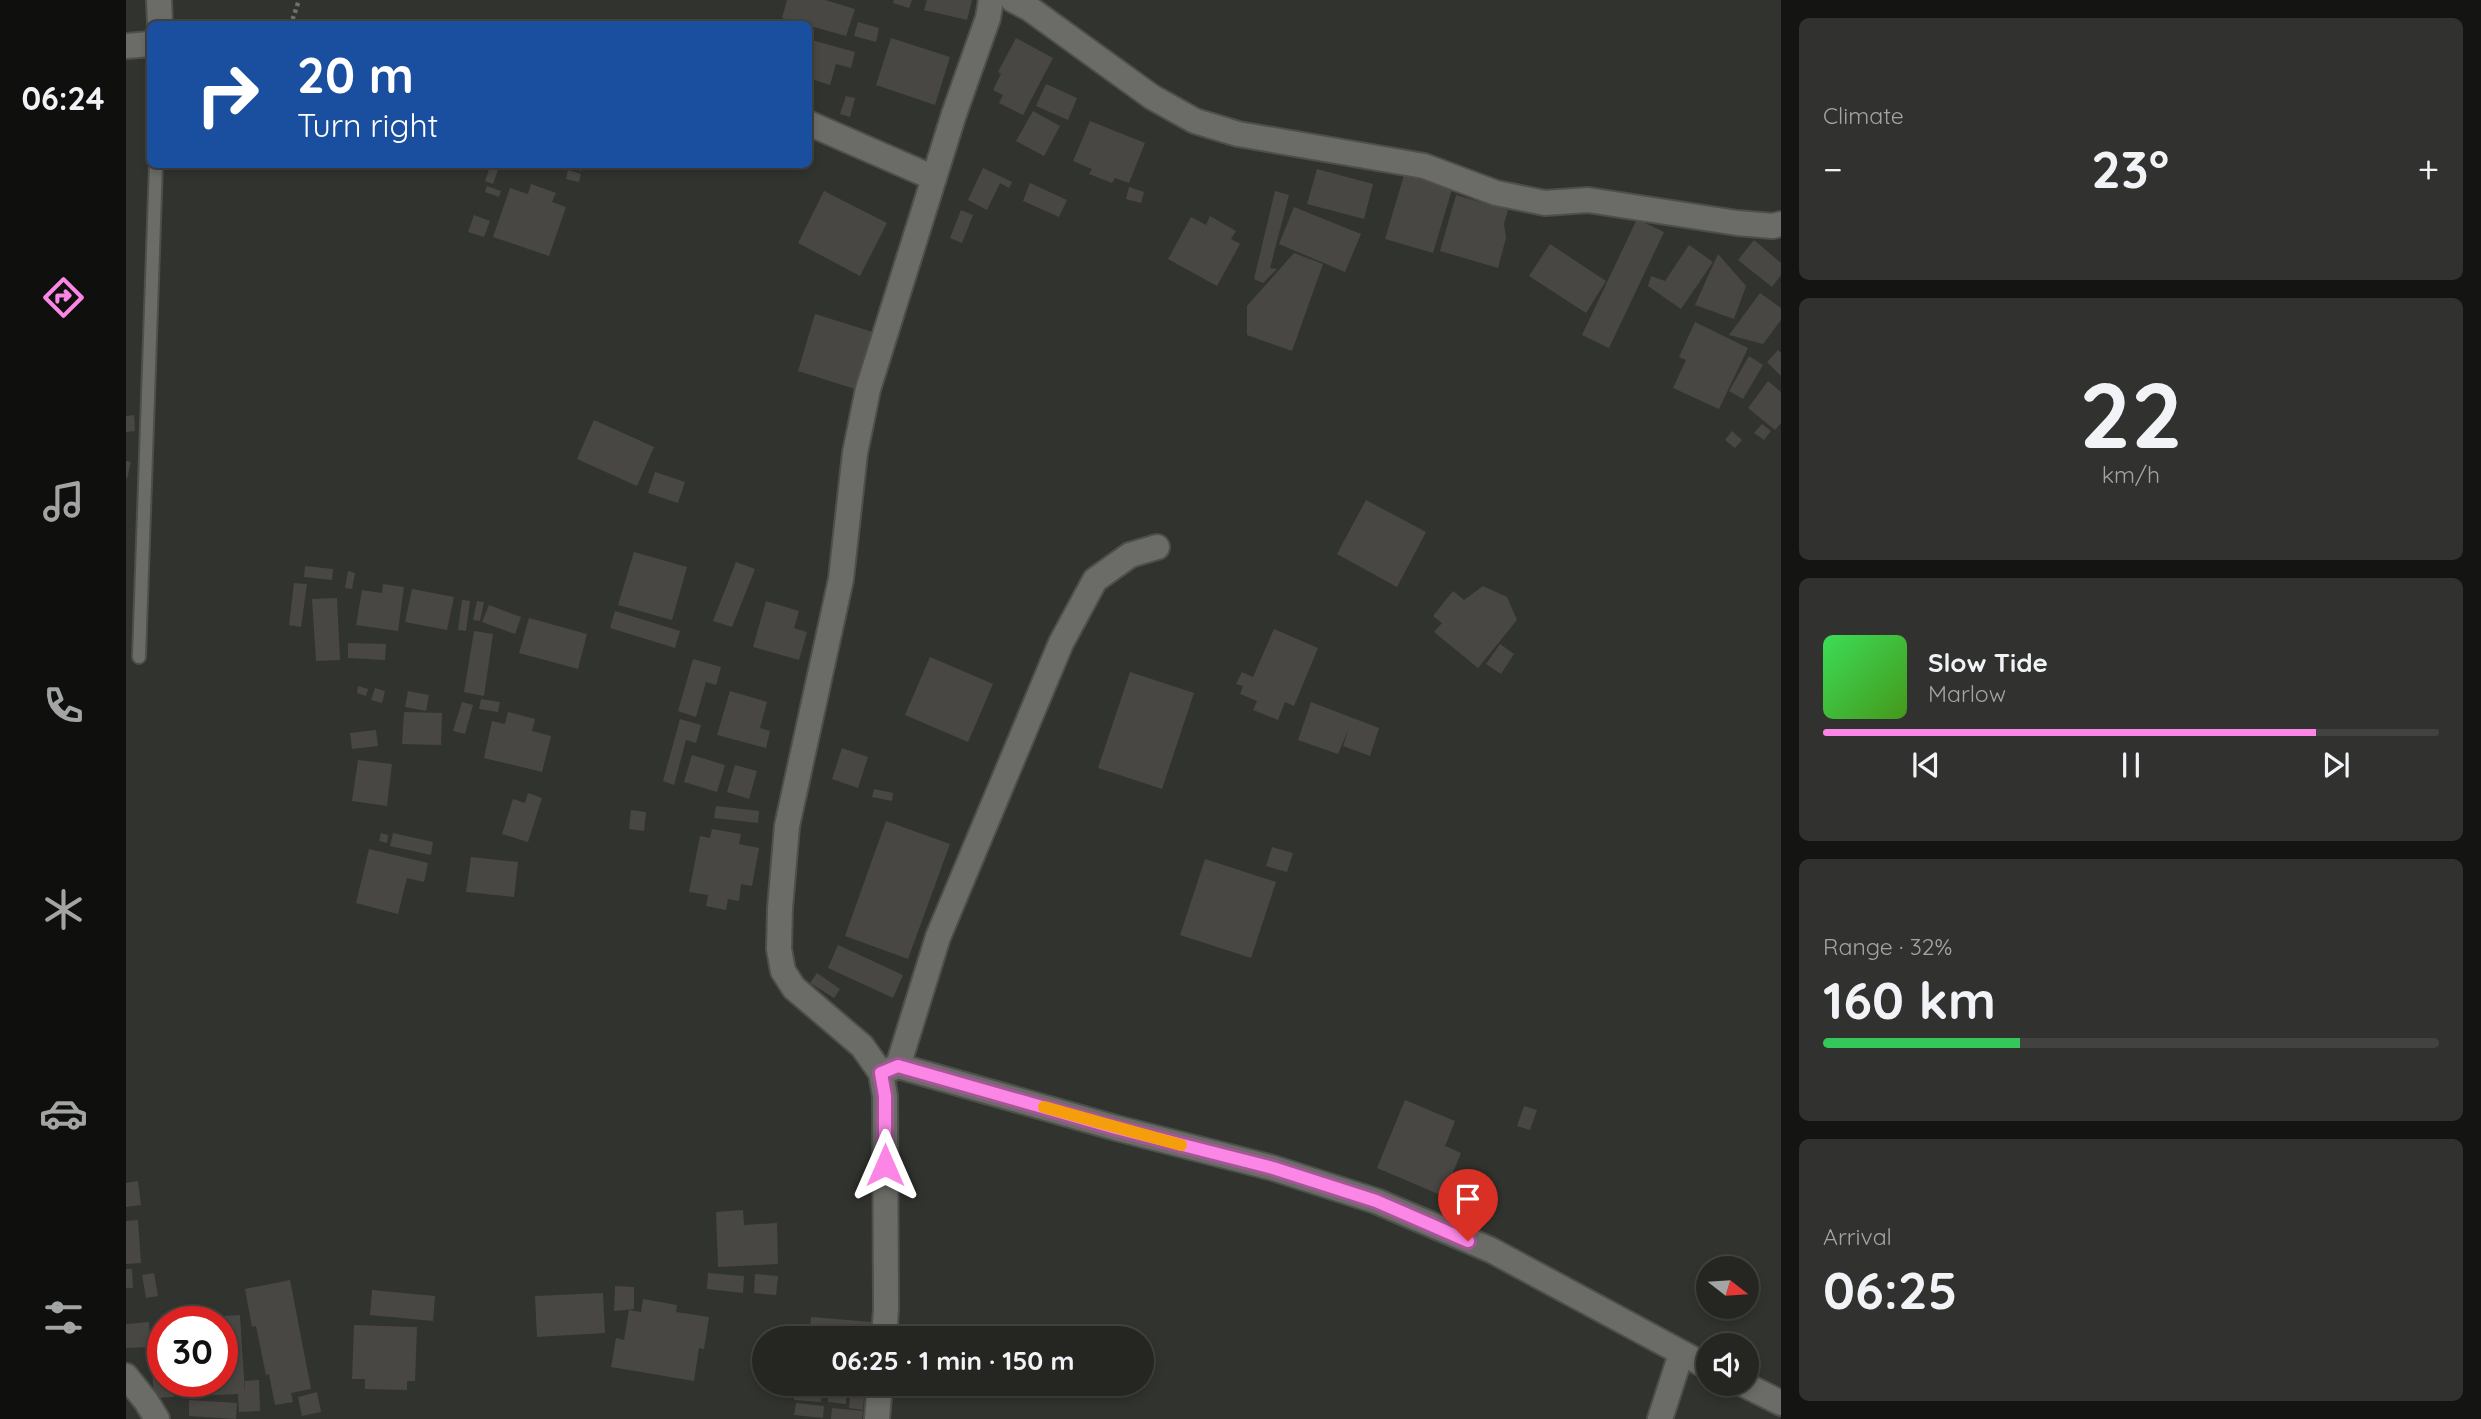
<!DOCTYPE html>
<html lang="en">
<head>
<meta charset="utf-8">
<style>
  :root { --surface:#252622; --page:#31322f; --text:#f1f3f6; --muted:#a3a5a5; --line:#424340; --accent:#fb86e5 }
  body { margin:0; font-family:Quicksand,sans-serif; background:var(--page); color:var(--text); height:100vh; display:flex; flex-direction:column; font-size:26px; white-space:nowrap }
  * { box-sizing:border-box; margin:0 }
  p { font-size:23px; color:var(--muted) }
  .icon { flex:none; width:38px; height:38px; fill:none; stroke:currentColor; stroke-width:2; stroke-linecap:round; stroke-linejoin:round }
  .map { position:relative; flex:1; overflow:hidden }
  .details { display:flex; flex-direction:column; gap:18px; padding:18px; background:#141513; width:700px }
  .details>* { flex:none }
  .hud { position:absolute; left:21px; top:21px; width:665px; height:147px; border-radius:10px; box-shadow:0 4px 10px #0003,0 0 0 2px var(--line); background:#1a4fa0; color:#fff; overflow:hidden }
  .needle { width:46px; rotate:107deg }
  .tools { position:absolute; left:1570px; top:1256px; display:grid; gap:14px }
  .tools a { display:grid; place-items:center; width:63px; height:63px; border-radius:50%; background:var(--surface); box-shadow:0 4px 10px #0003,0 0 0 2px var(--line); font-size:35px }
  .speed { position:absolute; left:21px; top:1306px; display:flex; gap:14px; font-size:35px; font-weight:700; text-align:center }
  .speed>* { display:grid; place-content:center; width:91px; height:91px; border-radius:50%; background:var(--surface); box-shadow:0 4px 10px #0003,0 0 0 2px var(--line); line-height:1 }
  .speed .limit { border:10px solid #d22; background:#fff; color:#111 }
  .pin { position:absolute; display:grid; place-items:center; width:60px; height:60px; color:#fff; margin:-72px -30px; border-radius:50% 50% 50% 0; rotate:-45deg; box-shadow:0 0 7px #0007 }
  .pin .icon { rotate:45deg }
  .me { position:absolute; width:77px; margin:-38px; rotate:0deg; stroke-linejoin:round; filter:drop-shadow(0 0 5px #0008) }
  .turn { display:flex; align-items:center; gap:24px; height:147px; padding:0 35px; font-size:32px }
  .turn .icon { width:91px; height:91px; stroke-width:2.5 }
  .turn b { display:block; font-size:49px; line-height:60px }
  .big { font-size:52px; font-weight:700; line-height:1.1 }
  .details .widget { flex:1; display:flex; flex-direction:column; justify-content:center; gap:10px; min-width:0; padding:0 24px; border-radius:10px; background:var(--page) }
  .details .dial { align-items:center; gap:0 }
  .dial b { font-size:91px; line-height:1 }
  .song { display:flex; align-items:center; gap:21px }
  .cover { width:84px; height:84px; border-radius:10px; background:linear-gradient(135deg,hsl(130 70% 55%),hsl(100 70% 35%)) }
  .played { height:7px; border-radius:4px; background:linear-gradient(90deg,var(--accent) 80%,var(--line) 80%) }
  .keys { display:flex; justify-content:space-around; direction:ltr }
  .heat { display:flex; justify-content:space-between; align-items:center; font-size:38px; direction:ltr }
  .charge { height:10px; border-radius:5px; background:linear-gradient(90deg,#34c759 32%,var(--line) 0) }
  .trip { position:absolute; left:626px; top:1326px; width:402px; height:70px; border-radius:35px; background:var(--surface); box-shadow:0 4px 10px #0003,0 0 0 2px var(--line); font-weight:700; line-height:70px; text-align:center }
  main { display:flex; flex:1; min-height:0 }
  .tabs { display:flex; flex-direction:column; width:126px; justify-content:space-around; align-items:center; background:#0f0f0e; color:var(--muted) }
  .tabs .icon { width:49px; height:49px }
  .tabs .selected { color:var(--accent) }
  .tabs b { font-size:32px; color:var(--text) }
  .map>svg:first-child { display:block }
  .building { fill:#494743 }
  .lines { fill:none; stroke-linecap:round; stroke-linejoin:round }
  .service-casing { stroke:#4e4f4c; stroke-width:16 }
  .minor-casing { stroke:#4e4f4c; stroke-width:28 }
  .path { stroke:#6f716c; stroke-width:4.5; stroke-dasharray:3.5 3.5; stroke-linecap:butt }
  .service { stroke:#6b6c67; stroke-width:12 }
  .minor { stroke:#6b6c67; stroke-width:24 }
  .route-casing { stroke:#a35795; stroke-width:18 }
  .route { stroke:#fb86e5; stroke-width:12 }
  .slow { stroke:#f59e0b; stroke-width:12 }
</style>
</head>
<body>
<main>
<nav class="tabs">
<b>06:24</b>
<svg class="icon selected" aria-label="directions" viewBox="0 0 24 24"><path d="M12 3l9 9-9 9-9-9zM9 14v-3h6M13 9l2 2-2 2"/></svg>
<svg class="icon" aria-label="music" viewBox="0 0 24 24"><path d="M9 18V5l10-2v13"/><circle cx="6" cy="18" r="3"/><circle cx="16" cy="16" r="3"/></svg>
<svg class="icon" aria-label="phone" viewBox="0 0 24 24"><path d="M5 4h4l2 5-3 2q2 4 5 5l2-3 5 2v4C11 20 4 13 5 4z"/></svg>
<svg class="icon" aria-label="climate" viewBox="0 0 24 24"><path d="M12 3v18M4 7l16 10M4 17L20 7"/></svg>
<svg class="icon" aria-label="car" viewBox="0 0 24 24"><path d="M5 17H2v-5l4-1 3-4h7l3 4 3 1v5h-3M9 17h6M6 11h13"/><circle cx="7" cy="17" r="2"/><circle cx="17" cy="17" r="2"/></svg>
<svg class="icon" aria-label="filters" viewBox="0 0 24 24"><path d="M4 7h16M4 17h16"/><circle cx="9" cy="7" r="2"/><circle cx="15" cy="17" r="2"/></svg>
</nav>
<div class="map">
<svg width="1655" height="1419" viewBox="0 0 1655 1419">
  <rect width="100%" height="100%" fill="#31332e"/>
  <g class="building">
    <path d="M 661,0 L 699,0 L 729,9 L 720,36 L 656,18 Z"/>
    <path d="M 768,0 L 786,0 L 783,8 L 767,3 Z"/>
    <path d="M 801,0 L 846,0 L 841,20 L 798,10 Z"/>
    <path d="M 732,22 L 753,28 L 750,42 L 728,36 Z"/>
    <path d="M 765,38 L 824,57 L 809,105 L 750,85 Z"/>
    <path d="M 890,38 L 927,58 L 897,115 L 873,103 L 877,95 L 867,90 L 875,74 L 872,72 Z"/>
    <path d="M 682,39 L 729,52 L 725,68 L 710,64 L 704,85 L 682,78 Z"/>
    <path d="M 920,84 L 951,98 L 942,120 L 910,106 Z"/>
    <path d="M 720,96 L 729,98 L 724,117 L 714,114 Z"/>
    <path d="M 907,111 L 934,126 L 918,156 L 890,141 Z"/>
    <path d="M 964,121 L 1019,143 L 1003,183 L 989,178 L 986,183 L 963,174 L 966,169 L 947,161 Z"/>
    <path d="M 365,164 L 374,164 L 367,184 L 359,181 Z"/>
    <path d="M 446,164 L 457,164 L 455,171 L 445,167 Z"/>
    <path d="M 857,168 L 886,182 L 883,188 L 874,183 L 861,210 L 842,200 Z"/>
    <path d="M 1191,169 L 1247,184 L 1238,219 L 1181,204 Z"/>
    <path d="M 442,170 L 455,174 L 453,182 L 440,179 Z"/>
    <path d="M 1279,172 L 1327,186 L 1307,253 L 1259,239 Z"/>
    <path d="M 904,183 L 941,200 L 933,217 L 897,201 Z"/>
    <path d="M 405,184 L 430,193 L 426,202 L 440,207 L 423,256 L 367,237 L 384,188 L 402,194 Z"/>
    <path d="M 361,186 L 375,191 L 373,197 L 359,192 Z"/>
    <path d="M 1003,187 L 1018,192 L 1015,203 L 1000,199 Z"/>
    <path d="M 698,191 L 761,223 L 734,276 L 672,243 Z"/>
    <path d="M 1149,191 L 1163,195 L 1144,268 L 1151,269 L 1137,283 L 1128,279 Z"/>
    <path d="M 1330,195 L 1382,210 L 1378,224 L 1380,238 L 1372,268 L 1314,251 Z"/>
    <path d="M 1168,207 L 1235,234 L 1219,272 L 1153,244 Z"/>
    <path d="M 835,210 L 847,215 L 836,243 L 824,238 Z"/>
    <path d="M 348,215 L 364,221 L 358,237 L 342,232 Z"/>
    <path d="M 1084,216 L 1110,231 L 1105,239 L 1114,244 L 1091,286 L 1042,259 L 1065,217 L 1080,225 Z"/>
    <path d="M 1511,219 L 1538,232 L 1483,348 L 1456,335 Z"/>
    <path d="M 1628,240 L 1655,263 L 1655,275 L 1646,287 L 1612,260 Z"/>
    <path d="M 1424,244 L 1480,281 L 1460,313 L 1403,276 Z"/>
    <path d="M 1563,245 L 1587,262 L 1555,309 L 1522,286 L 1525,276 L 1539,281 Z"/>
    <path d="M 1168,253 L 1197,264 L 1166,351 L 1121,335 L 1121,306 Z"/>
    <path d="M 1592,254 L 1620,286 L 1608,319 L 1569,305 Z"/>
    <path d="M 1634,293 L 1655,308 L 1655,320 L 1637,344 L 1603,335 Z"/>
    <path d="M 689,314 L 747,332 L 729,389 L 672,371 Z"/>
    <path d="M 1569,322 L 1622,348 L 1593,409 L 1547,388 L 1560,360 L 1553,357 Z"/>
    <path d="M 1652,350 L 1655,353 L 1655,376 L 1641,362 Z"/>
    <path d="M 1623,356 L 1637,365 L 1617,399 L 1603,391 Z"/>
    <path d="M 1642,381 L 1655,392 L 1655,423 L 1649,430 L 1622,408 Z"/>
    <path d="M 8,415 L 9,431 L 0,432 L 0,416 Z"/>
    <path d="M 468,420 L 528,447 L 511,486 L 451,459 Z"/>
    <path d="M 1636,424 L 1645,431 L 1638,440 L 1628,433 Z"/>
    <path d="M 1606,431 L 1616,440 L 1609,448 L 1599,440 Z"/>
    <path d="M 0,461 L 5,462 L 1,479 L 0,478 Z"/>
    <path d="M 529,472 L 559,482 L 552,503 L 522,493 Z"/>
    <path d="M 1240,500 L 1300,532 L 1271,587 L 1211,554 Z"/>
    <path d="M 508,552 L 561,567 L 546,620 L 492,605 Z"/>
    <path d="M 610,562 L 629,569 L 606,627 L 587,621 Z"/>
    <path d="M 179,566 L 207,569 L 206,580 L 178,577 Z"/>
    <path d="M 222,571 L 229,573 L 226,589 L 219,588 Z"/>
    <path d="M 168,583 L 181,584 L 175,627 L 163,625 Z"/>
    <path d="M 257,584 L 278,587 L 272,631 L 230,625 L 236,590 L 256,593 Z"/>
    <path d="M 1357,586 L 1381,597 L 1391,620 L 1352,668 L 1308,632 L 1316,623 L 1307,616 L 1327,591 L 1338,600 Z"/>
    <path d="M 286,589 L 328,597 L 321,630 L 279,622 Z"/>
    <path d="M 211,598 L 214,660 L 190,661 L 186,599 Z"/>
    <path d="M 336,600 L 344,601 L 340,631 L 332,630 Z"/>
    <path d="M 351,601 L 358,602 L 354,621 L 347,620 Z"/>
    <path d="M 640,601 L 673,611 L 668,628 L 681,632 L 673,660 L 627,647 Z"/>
    <path d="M 363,605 L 395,617 L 389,634 L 356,622 Z"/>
    <path d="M 489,611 L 554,631 L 549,648 L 484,628 Z"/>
    <path d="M 403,618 L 461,634 L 452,669 L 393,653 Z"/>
    <path d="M 1148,629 L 1192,648 L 1168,706 L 1159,702 L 1152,720 L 1127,710 L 1131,701 L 1114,694 L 1117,686 L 1110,684 L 1116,672 L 1127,677 Z"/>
    <path d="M 348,631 L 367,634 L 358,696 L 338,692 Z"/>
    <path d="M 222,643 L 260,644 L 259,660 L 222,658 Z"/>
    <path d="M 1374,644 L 1388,654 L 1375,674 L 1360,664 Z"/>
    <path d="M 804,657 L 867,684 L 842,742 L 779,715 Z"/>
    <path d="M 567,659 L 595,667 L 590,685 L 580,682 L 570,717 L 552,711 Z"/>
    <path d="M 1004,672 L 1068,693 L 1036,789 L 972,768 Z"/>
    <path d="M 232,686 L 242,689 L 240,696 L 231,693 Z"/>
    <path d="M 249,688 L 259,691 L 256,703 L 245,700 Z"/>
    <path d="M 282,691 L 303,695 L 300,711 L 279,707 Z"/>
    <path d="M 604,691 L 641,702 L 634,728 L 644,731 L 640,748 L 591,735 Z"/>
    <path d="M 355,699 L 374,702 L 372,712 L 353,709 Z"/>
    <path d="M 336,702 L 347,705 L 339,734 L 327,731 Z"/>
    <path d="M 1185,702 L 1253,728 L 1244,756 L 1217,746 L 1223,728 L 1212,754 L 1172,740 Z"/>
    <path d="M 278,712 L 316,713 L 315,745 L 276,744 Z"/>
    <path d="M 382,712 L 409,719 L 406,731 L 425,736 L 416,772 L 358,758 L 366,721 L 379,724 Z"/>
    <path d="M 554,719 L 575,725 L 570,743 L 560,740 L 548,785 L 537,781 Z"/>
    <path d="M 250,730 L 252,746 L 226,749 L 224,733 Z"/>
    <path d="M 716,748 L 742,757 L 732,788 L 706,779 Z"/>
    <path d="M 566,755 L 599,765 L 591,792 L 558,782 Z"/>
    <path d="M 232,760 L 266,764 L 261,806 L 226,801 Z"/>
    <path d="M 609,765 L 631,771 L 623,799 L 601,792 Z"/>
    <path d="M 748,789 L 767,793 L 766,801 L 746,797 Z"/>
    <path d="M 402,793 L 416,798 L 402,842 L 376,834 L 387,799 L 399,803 Z"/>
    <path d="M 590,806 L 633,811 L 632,823 L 588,818 Z"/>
    <path d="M 505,810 L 520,812 L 518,831 L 503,829 Z"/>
    <path d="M 760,821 L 824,844 L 782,959 L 719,936 Z"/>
    <path d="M 586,829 L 615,834 L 613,844 L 633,848 L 626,886 L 615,884 L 613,901 L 602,899 L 600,910 L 580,906 L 582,895 L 563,892 L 574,836 L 584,838 Z"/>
    <path d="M 255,833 L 262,835 L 261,843 L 253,841 Z"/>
    <path d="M 267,833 L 307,842 L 305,855 L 264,846 Z"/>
    <path d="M 1146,847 L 1167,853 L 1161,872 L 1140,866 Z"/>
    <path d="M 243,849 L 302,863 L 298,882 L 281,878 L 272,914 L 230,903 Z"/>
    <path d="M 345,857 L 392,862 L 388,897 L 340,892 Z"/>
    <path d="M 1079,859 L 1150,882 L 1125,958 L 1054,935 Z"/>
    <path d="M 712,945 L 777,975 L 767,998 L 702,968 Z"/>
    <path d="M 691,973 L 714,989 L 708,998 L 684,983 Z"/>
    <path d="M 1279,1100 L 1329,1121 L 1319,1146 L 1335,1153 L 1317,1196 L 1251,1168 Z"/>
    <path d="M 1398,1106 L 1411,1110 L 1404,1130 L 1391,1126 Z"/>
    <path d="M 12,1181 L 15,1205 L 0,1207 L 0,1183 Z"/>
    <path d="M 617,1210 L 618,1225 L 651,1223 L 652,1264 L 592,1267 L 590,1212 Z"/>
    <path d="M 12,1220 L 15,1263 L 0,1264 L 0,1221 Z"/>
    <path d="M 0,1269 L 6,1269 L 7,1288 L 0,1288 Z"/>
    <path d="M 28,1273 L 32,1296 L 20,1298 L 16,1275 Z"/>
    <path d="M 582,1273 L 618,1276 L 617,1293 L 581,1289 Z"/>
    <path d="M 629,1274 L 652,1276 L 650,1295 L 628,1293 Z"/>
    <path d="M 164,1280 L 185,1389 L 165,1393 L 167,1402 L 149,1405 L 143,1374 L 140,1375 L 130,1326 L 126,1327 L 119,1289 Z"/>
    <path d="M 489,1286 L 508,1287 L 508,1309 L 488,1311 Z"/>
    <path d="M 246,1290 L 309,1296 L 307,1321 L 244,1315 Z"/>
    <path d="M 477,1293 L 479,1333 L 411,1337 L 409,1296 Z"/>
    <path d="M 517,1299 L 551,1305 L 550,1312 L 583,1317 L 578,1349 L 573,1348 L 568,1381 L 485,1367 L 490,1338 L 498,1340 L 503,1310 L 515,1312 Z"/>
    <path d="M 114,1315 L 119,1393 L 119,1381 L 133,1380 L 134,1411 L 113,1412 L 112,1394 L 70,1396 L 69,1381 L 96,1381 L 96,1321 L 54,1321 L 53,1319 Z"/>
    <path d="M 685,1317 L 746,1322 L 745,1339 L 683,1339 Z"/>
    <path d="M 23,1322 L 25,1347 L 0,1348 L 0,1324 Z"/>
    <path d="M 228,1325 L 291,1327 L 289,1381 L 281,1381 L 281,1390 L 239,1389 L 239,1379 L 226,1379 Z"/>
    <path d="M 37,1353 L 37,1381 L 47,1381 L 48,1397 L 28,1398 L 25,1354 Z"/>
    <path d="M 672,1384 L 699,1384 L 699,1389 L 672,1386 Z"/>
    <path d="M 704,1384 L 726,1384 L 725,1392 L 703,1390 Z"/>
    <path d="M 669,1388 L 696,1391 L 695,1402 L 668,1400 Z"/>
    <path d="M 191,1392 L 195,1412 L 176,1416 L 172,1397 Z"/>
    <path d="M 703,1394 L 720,1396 L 720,1404 L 702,1402 Z"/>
    <path d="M 724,1396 L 738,1397 L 737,1410 L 723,1408 Z"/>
    <path d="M 63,1400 L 111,1403 L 110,1419 L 63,1416 Z"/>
    <path d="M 670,1403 L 698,1406 L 697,1418 L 668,1415 Z"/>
    <path d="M 706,1408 L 737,1411 L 736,1419 L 705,1419 Z"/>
  </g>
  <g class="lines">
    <g class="service-casing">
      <path id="service" d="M 13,657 L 30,164"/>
    </g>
    <g class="minor-casing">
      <g id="minor">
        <path d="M 33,0 L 34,24"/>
        <path d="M 887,0 L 904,9 L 1026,97 L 1069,121 L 1112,134 L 1298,166 L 1370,193 L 1419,203 L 1462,200 L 1611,223 L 1647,226 L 1655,224"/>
        <path d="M 0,46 L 24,44"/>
        <path d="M 682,123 L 808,178"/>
        <path d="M 772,1066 L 812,937 L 935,643 L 969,580 L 1004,555 L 1031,547"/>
        <path d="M 755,1073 L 772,1066 L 990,1128 L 1147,1168 L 1250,1201 L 1365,1250 L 1582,1367"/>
        <path d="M 758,1339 L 760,1309 L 759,1096 L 755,1073 L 736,1046 L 668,988 L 657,971 L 653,949 L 654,908 L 661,826 L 715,579 L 729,453 L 742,389 L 828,114 L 862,18 L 865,0"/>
        <path d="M 0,1376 L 20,1401 L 31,1419"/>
        <path d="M 1617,1384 L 1655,1403"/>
        <path d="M 751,1419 L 754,1384"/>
        <path d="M 1534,1419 L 1555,1354"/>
      </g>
    </g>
    <path class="path" d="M 161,24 L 167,18 L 173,0"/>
    <use href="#service" class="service"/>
    <use href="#minor" class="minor"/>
  </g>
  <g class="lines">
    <g class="route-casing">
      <path id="route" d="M 759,1165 L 759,1096 L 755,1073 L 772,1066 L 990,1128 L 1147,1168 L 1250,1201 L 1342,1241"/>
    </g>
    <use href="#route" class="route"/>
    <path class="slow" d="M 918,1107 L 1055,1145"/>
  </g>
</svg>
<div class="tools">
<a><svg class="needle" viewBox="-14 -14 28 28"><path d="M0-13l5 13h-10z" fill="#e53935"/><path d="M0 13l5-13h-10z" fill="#a3a5a5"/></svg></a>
<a><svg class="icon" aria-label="sound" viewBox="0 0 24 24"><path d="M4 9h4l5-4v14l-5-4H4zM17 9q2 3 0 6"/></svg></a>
</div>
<div class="speed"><div class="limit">30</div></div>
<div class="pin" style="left:1342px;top:1241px;background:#d93025"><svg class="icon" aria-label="arrive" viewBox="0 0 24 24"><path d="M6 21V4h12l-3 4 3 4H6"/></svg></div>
<svg class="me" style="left:759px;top:1165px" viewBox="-20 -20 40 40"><path d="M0-17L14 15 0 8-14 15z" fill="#fb86e5" stroke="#fff" stroke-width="4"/></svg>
<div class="trip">06:25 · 1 min · 150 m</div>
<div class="hud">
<div class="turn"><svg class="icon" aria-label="right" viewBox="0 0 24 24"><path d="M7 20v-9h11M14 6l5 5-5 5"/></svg><div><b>20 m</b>Turn right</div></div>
</div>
</div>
<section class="details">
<div class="widget"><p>Climate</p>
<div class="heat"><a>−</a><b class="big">23°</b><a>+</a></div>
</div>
<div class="widget dial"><b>22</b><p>km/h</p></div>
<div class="widget">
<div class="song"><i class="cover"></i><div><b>Slow Tide</b><p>Marlow</p></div></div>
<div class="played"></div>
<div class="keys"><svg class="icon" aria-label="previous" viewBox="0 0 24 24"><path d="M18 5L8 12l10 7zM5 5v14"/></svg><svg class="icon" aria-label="pause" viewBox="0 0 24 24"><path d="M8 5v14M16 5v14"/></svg><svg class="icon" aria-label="next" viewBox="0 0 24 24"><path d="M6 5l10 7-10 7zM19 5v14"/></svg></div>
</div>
<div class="widget"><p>Range · 32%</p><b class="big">160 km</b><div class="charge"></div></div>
<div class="widget"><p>Arrival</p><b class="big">06:25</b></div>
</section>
</main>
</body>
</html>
